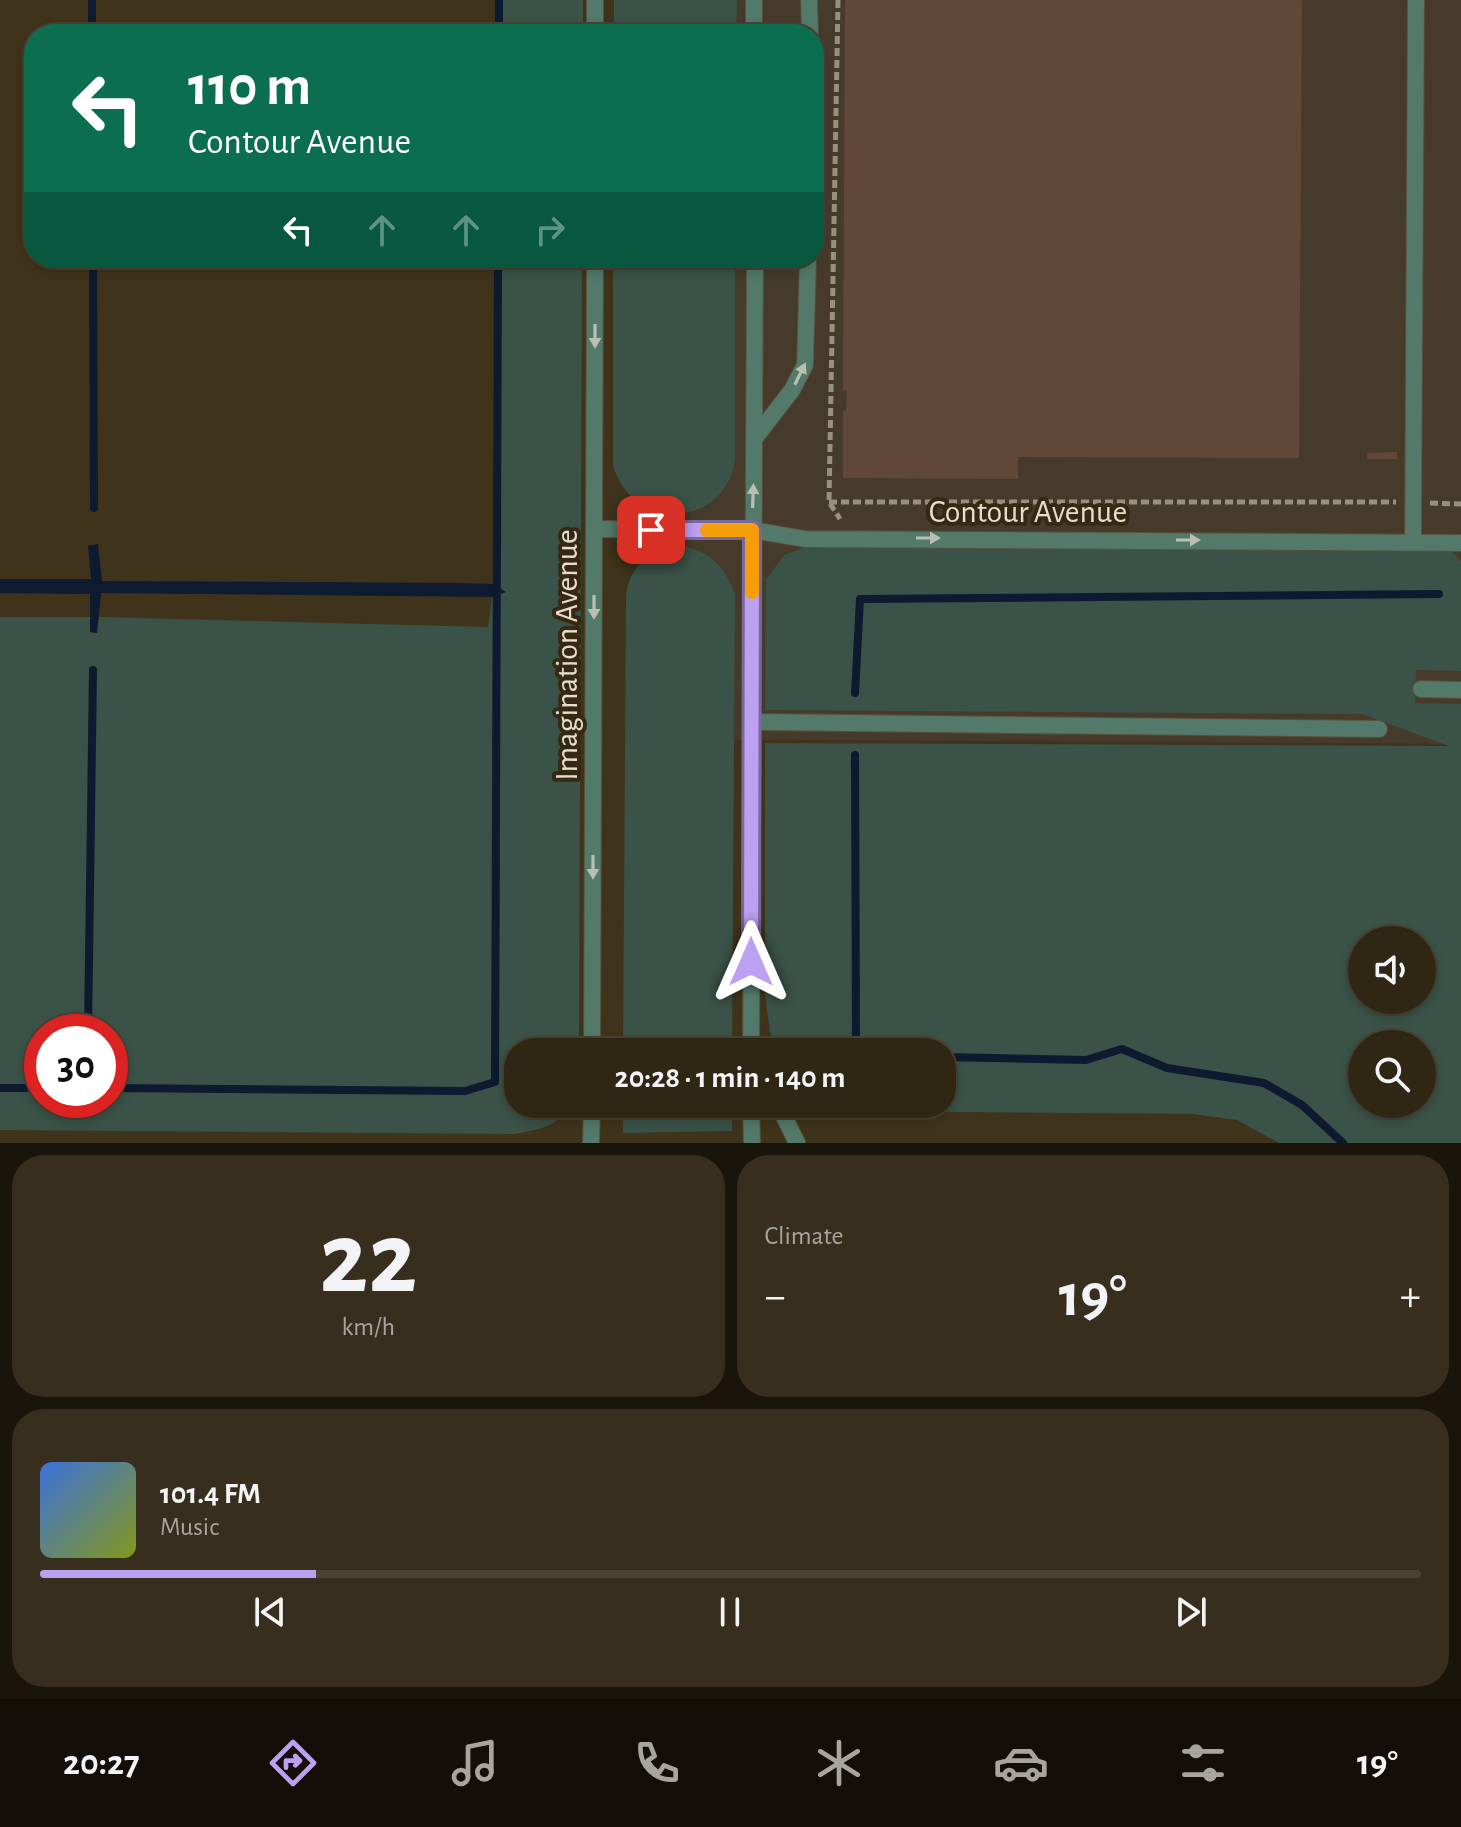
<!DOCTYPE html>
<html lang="en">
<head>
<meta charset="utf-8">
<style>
  :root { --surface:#2f2614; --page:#372e1d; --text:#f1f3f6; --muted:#a7a5a0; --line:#4a4334; --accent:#bca0f2 }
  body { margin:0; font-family:"Alegreya Sans",sans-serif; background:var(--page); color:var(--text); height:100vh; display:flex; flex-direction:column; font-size:30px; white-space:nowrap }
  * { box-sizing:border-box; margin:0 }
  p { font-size:26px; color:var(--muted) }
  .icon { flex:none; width:44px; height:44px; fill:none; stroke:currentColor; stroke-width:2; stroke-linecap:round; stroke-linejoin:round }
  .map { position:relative; height:1143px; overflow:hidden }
  .sheet { display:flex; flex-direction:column; gap:12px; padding:12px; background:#1a150b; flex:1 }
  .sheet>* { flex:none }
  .banner { position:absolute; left:24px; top:24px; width:800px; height:244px; border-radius:32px; box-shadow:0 4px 12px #0003,0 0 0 2px var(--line); background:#0b6e4f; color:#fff; overflow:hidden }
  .controls { position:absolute; left:1348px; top:926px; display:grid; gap:16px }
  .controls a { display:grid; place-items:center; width:88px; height:88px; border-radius:50%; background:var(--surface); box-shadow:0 4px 12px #0003,0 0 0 2px var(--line); font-size:40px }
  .speed { position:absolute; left:24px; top:1014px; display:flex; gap:16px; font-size:40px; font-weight:700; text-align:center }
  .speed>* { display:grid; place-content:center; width:104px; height:104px; border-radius:50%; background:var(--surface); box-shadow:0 4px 12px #0003,0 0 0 2px var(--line); line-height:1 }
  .speed .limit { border:12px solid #d22; background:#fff; color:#111 }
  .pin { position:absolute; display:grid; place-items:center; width:68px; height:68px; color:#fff; margin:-34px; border-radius:16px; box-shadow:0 4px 12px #0006 }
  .me { position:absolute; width:88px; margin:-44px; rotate:0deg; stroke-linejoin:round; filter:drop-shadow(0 0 6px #0008) }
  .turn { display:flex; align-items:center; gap:28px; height:168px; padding:0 32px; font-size:36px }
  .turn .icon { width:104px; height:104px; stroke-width:2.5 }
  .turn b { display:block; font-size:56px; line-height:68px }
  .lanes { display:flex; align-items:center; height:76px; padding:0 32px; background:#0003; justify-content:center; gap:40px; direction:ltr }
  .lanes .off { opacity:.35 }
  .big { font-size:60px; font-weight:700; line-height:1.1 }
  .sheet .card { flex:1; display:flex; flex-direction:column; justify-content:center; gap:12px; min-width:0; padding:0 28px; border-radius:32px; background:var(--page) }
  .sheet .dial { align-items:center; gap:0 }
  .dial b { font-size:104px; line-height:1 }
  .song { display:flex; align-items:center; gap:24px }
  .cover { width:96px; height:96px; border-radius:12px; background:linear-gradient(135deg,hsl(220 70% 55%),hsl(70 70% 35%)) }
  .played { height:8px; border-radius:4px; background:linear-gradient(90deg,var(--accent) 20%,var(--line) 20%) }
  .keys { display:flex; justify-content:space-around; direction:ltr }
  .heat { display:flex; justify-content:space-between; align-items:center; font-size:44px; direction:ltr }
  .sheet .tiles { flex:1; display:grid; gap:12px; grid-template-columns:1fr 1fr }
  .card:last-child { grid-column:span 2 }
  .trip { position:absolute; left:504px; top:1038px; width:452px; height:80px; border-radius:32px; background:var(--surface); box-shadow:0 4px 12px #0003,0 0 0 2px var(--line); font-weight:700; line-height:80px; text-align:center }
  .tab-bar { display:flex; height:128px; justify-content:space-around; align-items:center; background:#130f08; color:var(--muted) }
  .tab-bar .icon { width:56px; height:56px }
  .tab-bar .on { color:var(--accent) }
  .tab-bar b { font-size:36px; color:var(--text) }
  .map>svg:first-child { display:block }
  .commercial { fill:#463b2b }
  .green { fill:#3a5247; fill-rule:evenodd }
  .water { fill:#0d1a30 }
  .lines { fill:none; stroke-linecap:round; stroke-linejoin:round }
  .stream { stroke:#0d1a30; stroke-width:8 }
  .building { fill:#604738 }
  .service-casing { stroke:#5a4e38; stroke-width:18 }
  .minor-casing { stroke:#5a4e38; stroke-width:18 }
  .path { stroke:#99907d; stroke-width:5; stroke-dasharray:8 4; stroke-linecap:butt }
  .service { stroke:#53796b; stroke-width:16 }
  .minor { stroke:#53796b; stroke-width:16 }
  .oneway { fill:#b9c0b2 }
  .route-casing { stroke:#7a689d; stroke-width:20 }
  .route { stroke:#bca0f2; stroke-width:14 }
  .slow { stroke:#f59e0b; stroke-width:14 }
  .labels { text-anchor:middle; stroke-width:8; stroke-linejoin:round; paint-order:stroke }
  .street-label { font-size:32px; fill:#e5ded0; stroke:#352911 }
</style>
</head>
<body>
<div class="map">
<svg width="1461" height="1143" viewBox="0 0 1461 1143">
  <rect width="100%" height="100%" fill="#3f331b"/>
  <path class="commercial" d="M 660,0 L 1461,0 L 1461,744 L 650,739 L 656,258 L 814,258 L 814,34 L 659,34 Z"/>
  <g class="green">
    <rect x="500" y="0" width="83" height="34"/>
    <path d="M 614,0 L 737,0 L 736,34 L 614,34 Z"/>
    <path d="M 497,258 L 582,258 L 579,1052 L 518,1052 L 518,1104 L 569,1104 C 560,1127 538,1129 516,1134 L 0,1130 L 0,617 L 90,617 L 90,632 L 96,633 L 99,617 L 488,627 L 492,597 L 505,592 L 493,584 ZM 42,1032 L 110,1032 L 110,1100 L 42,1100 Z"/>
    <path d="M 613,258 L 735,258 L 735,459 C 725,530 631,532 613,465 Z"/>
    <path d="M 687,547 C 713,554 725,569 735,594 L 732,1052 L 623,1052 L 626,595 C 630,562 655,546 687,547 Z"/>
    <path d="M 806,547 L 1451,551 L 1461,561 L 1461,671 L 1416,670 L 1415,703 L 1461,704 L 1461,1143 L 1279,1143 L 1237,1120 L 1192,1114 L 842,1111 L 815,1104 L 942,1104 L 942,1052 L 773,1052 L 765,996 L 765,743 L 1449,746 L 1362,714 L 765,710 L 766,580 L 784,555 ZM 1362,940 L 1422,940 L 1422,1000 L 1362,1000 ZM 1362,1044 L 1422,1044 L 1422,1104 L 1362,1104 Z"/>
    <path d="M 623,1104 L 732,1104 L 732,1131 L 623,1133 Z"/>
  </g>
  <path class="water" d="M 98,544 L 102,581 L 457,583 L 493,584 L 506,592 L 492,597 L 101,593 L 97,633 L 90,632 L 90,594 L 0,593 L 0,579 L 91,579 L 88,546 Z"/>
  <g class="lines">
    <g class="stream">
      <path d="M 92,0 L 92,34"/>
      <path d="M 499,34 L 499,0"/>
      <path d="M 93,258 L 94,508"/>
      <path d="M 855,693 L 860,599 L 1439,594"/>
      <path d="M 855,755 L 856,1052"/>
      <path d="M 88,1032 L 93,670"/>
      <path d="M 942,1057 L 1086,1060 L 1122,1049 L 1167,1068 L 1264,1083 L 1302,1105 L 1343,1143"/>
      <path d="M 0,1088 L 42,1088"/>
      <path d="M 110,1088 L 465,1091 L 495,1082 L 498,258"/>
    </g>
  </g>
  <g class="building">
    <path d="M 845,0 L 1302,0 L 1299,458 L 1018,457 L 1018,479 L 843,478 L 843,411 L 846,410 L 847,391 L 843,390 Z"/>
    <path d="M 1397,452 L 1397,459 L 1367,459 L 1367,453 Z"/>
  </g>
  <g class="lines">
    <g class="service-casing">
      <g id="service">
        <path d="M 809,0 L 810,34"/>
        <path d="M 755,438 L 792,390 L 805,365 L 808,258"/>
        <path d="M 1413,542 L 1416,0"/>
        <path d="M 1421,689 L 1461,690"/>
      </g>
    </g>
    <g class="minor-casing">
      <g id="minor">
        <path d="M 754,0 L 754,34"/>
        <path d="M 595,34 L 595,0"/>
        <path d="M 595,529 L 752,530 L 805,539 L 1461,543"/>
        <path d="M 752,722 L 1379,729"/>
        <path d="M 592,1052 L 595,258"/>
        <path d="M 751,1052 L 755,258"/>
        <path d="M 751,1104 L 752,1143"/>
        <path d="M 774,1104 L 782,1112 L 797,1143"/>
        <path d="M 591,1143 L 592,1104"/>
      </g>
    </g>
    <g class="path">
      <path d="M 838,0 L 829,502 L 840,519"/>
      <path d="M 829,502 L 1396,502"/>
      <path d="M 1430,503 L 1461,504"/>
    </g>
    <use href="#service" class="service"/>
    <use href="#minor" class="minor"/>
  </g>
  <defs><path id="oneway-solid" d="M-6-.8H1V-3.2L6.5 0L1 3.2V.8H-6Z" transform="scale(2)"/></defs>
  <g class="oneway">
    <use href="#oneway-solid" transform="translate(595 336) rotate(90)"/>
    <use href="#oneway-solid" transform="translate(800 374) rotate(-64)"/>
    <use href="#oneway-solid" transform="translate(753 496) rotate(-88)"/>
    <use href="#oneway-solid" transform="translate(928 538)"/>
    <use href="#oneway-solid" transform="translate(1188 540)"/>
    <use href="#oneway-solid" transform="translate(594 607) rotate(90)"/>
    <use href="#oneway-solid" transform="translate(593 867) rotate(90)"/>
  </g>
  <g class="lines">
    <g class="route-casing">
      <path id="route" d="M 651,530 L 752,530 L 751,962"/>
    </g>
    <use href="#route" class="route"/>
    <path class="slow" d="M 707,530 L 752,530 L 752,592"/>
  </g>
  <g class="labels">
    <g class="street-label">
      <text x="1028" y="522">Contour Avenue</text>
      <text transform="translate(566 655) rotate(-90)" y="11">Imagination Avenue</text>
    </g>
  </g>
</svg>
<div class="controls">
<a><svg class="icon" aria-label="sound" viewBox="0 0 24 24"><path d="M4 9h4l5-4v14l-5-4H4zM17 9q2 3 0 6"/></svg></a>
<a><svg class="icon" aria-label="search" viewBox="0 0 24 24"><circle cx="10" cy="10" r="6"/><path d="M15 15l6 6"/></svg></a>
</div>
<div class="speed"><div class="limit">30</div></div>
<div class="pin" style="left:651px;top:530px;background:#d93025"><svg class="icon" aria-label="arrive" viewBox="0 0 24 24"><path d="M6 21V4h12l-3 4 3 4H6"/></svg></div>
<svg class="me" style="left:751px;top:962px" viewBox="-20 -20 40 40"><path d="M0-17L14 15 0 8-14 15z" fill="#bca0f2" stroke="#fff" stroke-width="4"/></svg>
<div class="trip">20:28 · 1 min · 140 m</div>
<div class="banner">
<div class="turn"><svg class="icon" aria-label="left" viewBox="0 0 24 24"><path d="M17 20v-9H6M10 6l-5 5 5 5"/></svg><div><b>110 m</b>Contour Avenue</div></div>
<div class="lanes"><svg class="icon" aria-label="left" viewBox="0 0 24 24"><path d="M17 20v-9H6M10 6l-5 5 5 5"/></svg><svg class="icon off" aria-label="ahead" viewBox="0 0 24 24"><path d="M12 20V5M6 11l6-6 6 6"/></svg><svg class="icon off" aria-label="ahead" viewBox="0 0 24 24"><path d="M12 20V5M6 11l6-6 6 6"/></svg><svg class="icon off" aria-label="right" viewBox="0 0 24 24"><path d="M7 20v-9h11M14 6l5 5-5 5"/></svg></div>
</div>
</div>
<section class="sheet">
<div class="tiles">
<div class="card dial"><b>22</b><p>km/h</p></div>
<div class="card"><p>Climate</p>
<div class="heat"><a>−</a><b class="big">19°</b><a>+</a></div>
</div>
<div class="card">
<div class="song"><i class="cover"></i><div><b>101.4 FM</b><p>Music</p></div></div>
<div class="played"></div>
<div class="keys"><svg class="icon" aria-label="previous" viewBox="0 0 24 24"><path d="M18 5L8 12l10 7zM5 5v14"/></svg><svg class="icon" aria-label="pause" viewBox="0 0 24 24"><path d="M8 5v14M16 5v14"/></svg><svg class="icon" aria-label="next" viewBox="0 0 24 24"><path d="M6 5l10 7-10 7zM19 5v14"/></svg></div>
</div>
</div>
</section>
<nav class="tab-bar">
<b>20:27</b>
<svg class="icon on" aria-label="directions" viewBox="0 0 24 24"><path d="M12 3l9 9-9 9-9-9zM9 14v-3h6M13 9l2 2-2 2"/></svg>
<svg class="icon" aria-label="music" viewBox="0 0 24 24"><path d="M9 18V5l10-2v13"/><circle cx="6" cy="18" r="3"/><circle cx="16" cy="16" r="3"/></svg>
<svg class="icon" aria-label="phone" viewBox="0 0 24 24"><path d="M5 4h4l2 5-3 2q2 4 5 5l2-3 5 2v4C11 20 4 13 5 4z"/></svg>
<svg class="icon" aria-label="climate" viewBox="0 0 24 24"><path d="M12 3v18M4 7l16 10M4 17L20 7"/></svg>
<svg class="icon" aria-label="car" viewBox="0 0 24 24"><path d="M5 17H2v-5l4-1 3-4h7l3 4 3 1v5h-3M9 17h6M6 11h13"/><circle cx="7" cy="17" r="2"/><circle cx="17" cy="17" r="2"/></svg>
<svg class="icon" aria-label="filters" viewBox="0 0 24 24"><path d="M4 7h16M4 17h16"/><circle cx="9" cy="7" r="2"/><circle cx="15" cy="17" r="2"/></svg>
<b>19°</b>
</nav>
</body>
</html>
